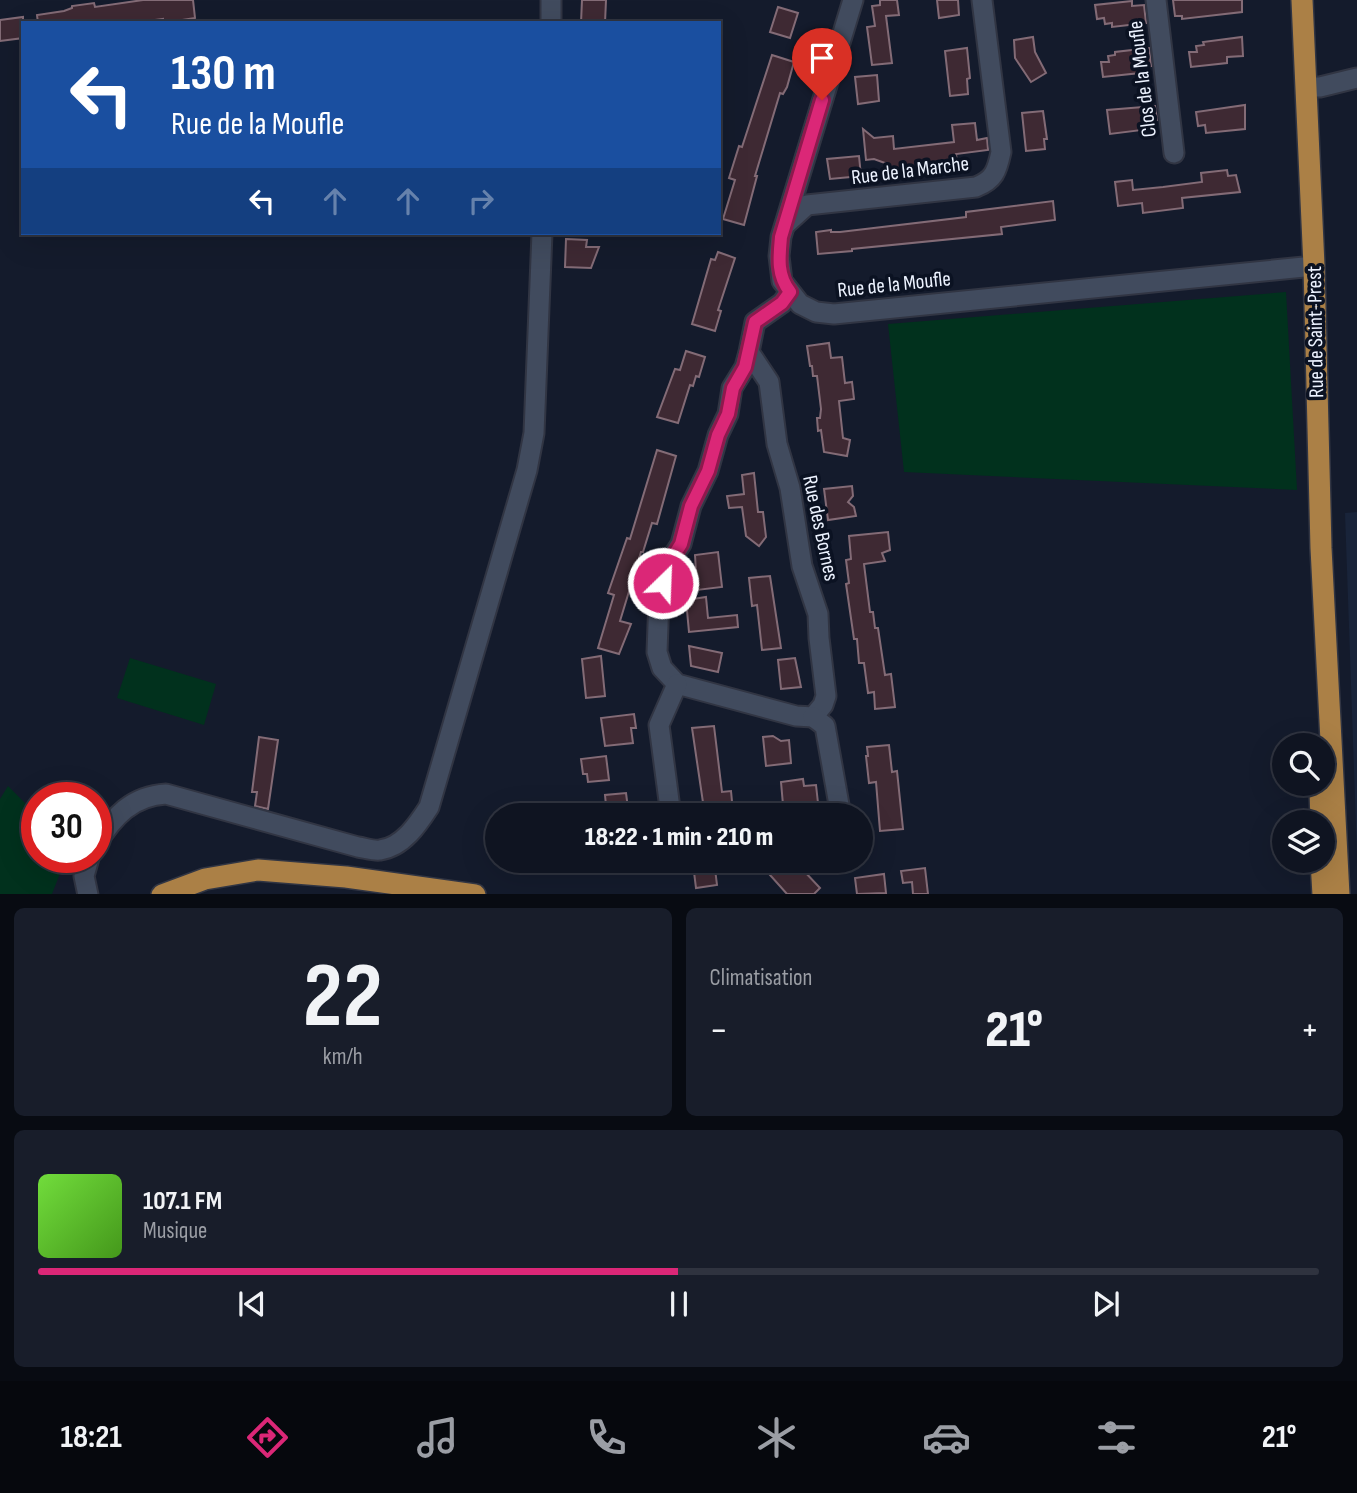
<!DOCTYPE html>
<html lang="fr">
<head>
<meta charset="utf-8">
<style>
  :root { --surface:#0f1421; --page:#181d2a; --text:#f1f3f6; --muted:#9b9ea5; --line:#2f333f; --accent:#db2777 }
  body { margin:0; font-family:"Sofia Sans Condensed",sans-serif; background:var(--page); color:var(--text); height:100vh; display:flex; flex-direction:column; font-size:26px; white-space:nowrap }
  * { box-sizing:border-box; margin:0 }
  p { font-size:23px; color:var(--muted) }
  .icon { flex:none; width:38px; height:38px; fill:none; stroke:currentColor; stroke-width:2; stroke-linecap:round; stroke-linejoin:round }
  .map { position:relative; height:894px; overflow:hidden }
  .side { display:flex; flex-direction:column; gap:14px; padding:14px; background:#080b12; flex:1 }
  .side>* { flex:none }
  .banner { position:absolute; left:21px; top:21px; width:700px; height:214px; border-radius:0px; box-shadow:0 7px 28px #0002,0 0 0 2px var(--line); background:#1a4fa0; color:#fff; overflow:hidden }
  .fabs { position:absolute; left:1272px; top:733px; display:grid; gap:14px }
  .fabs a { display:grid; place-items:center; width:63px; height:63px; border-radius:50%; background:var(--surface); box-shadow:0 7px 28px #0002,0 0 0 2px var(--line); font-size:35px }
  .speed { position:absolute; left:21px; top:782px; display:flex; gap:14px; font-size:35px; font-weight:700; text-align:center }
  .speed>* { display:grid; place-content:center; width:91px; height:91px; border-radius:50%; background:var(--surface); box-shadow:0 7px 28px #0002,0 0 0 2px var(--line); line-height:1 }
  .speed .limit { border:10px solid #d22; background:#fff; color:#111 }
  .pin { position:absolute; display:grid; place-items:center; width:60px; height:60px; color:#fff; margin:-72px -30px; border-radius:50% 50% 50% 0; rotate:-45deg; box-shadow:0 0 7px #0007 }
  .pin .icon { rotate:45deg }
  .me { position:absolute; width:77px; margin:-38px; rotate:24deg; stroke-linejoin:round; filter:drop-shadow(0 0 5px #0008) }
  .turn { display:flex; align-items:center; gap:24px; height:147px; padding:0 35px; font-size:32px }
  .turn .icon { width:91px; height:91px; stroke-width:2.5 }
  .turn b { display:block; font-size:49px; line-height:60px }
  .lanes { display:flex; align-items:center; height:66px; padding:0 35px; background:#0003; justify-content:center; gap:35px; direction:ltr }
  .lanes .off { opacity:.35 }
  .big { font-size:52px; font-weight:800; line-height:1.1 }
  .side .card { flex:1; display:flex; flex-direction:column; justify-content:center; gap:10px; min-width:0; padding:0 24px; border-radius:10px; background:var(--page) }
  .side .dial { align-items:center; gap:0 }
  .dial b { font-size:91px; line-height:1 }
  .song { display:flex; align-items:center; gap:21px }
  .cover { width:84px; height:84px; border-radius:10px; background:linear-gradient(135deg,hsl(100 70% 55%),hsl(100 70% 35%)) }
  .played { height:7px; border-radius:4px; background:linear-gradient(90deg,var(--accent) 50%,var(--line) 50%) }
  .keys { display:flex; justify-content:space-around; direction:ltr }
  .heat { display:flex; justify-content:space-between; align-items:center; font-size:38px; direction:ltr }
  .side .tiles { flex:1; display:grid; gap:14px; grid-template-columns:1fr 1fr }
  .card:last-child { grid-column:span 2 }
  .trip { position:absolute; left:485px; top:803px; width:388px; height:70px; border-radius:35px; background:var(--surface); box-shadow:0 7px 28px #0002,0 0 0 2px var(--line); font-weight:800; line-height:70px; text-align:center }
  .tab-bar { display:flex; height:112px; justify-content:space-around; align-items:center; background:#06080d; color:var(--muted) }
  .tab-bar .icon { width:49px; height:49px }
  .tab-bar .active { color:var(--accent) }
  .tab-bar b { font-size:32px; color:var(--text) }
  .map>svg:first-child { display:block }
  .built { fill:#19243a }
  .green { fill:#01311d }
  .building { fill:#3e2933; stroke:#836b76; stroke-width:2 }
  .lines { fill:none; stroke-linecap:round; stroke-linejoin:round }
  .minor-casing { stroke:#313543; stroke-width:23 }
  .major-casing { stroke:#313543; stroke-width:24 }
  .minor { stroke:#414b5e; stroke-width:19 }
  .major { stroke:#ab8046; stroke-width:21 }
  .route-casing { stroke:#8e194d; stroke-width:18 }
  .route { stroke:#db2777; stroke-width:12 }
  .labels { text-anchor:middle; stroke-width:7; stroke-linejoin:round; paint-order:stroke }
  .street-label { font-size:21px; fill:#edf3ff; stroke:#0b1222 }
</style>
</head>
<body>
<div class="map">
<svg width="1357" height="895" viewBox="0 0 1357 895">
  <rect width="100%" height="100%" fill="#141b2c"/>
  <path class="built" d="M 1357,512 L 1357,855 L 1345,513 Z"/>
  <g class="green">
    <path d="M 1286,292 L 1297,490 L 904,472 L 888,324 Z"/>
    <path d="M 130,658 L 216,684 L 204,725 L 117,698 Z"/>
    <path d="M 8,786 L 37,815 L 37,858 L 66,858 L 52,894 L 0,894 L 0,799 Z"/>
  </g>
  <g class="building">
    <path d="M 143,0 L 193,0 L 195,18 L 163,23 L 163,19 L 133,23 L 38,23 L 37,15 L 64,11 L 72,8 L 72,6 L 94,3 L 95,7 Z"/>
    <path d="M 582,0 L 606,0 L 605,23 L 581,23 Z"/>
    <path d="M 880,0 L 897,0 L 899,15 L 886,16 L 892,63 L 872,65 L 867,27 L 875,26 L 872,6 L 880,5 Z"/>
    <path d="M 937,0 L 958,0 L 959,15 L 939,18 Z"/>
    <path d="M 1173,0 L 1242,0 L 1242,12 L 1182,19 L 1182,16 L 1175,16 Z"/>
    <path d="M 1132,1 L 1132,6 L 1144,5 L 1146,23 L 1112,27 L 1112,23 L 1105,24 L 1104,18 L 1097,19 L 1095,5 Z"/>
    <path d="M 778,7 L 798,13 L 790,38 L 770,32 Z"/>
    <path d="M 23,17 L 23,38 L 0,41 L 0,20 Z"/>
    <path d="M 1033,37 L 1035,52 L 1046,73 L 1031,82 L 1015,58 L 1014,40 Z"/>
    <path d="M 1242,37 L 1243,56 L 1227,57 L 1227,63 L 1191,67 L 1189,52 L 1197,52 L 1196,46 L 1204,45 L 1203,42 Z"/>
    <path d="M 967,48 L 970,78 L 967,79 L 968,94 L 950,96 L 945,51 Z"/>
    <path d="M 1149,48 L 1151,66 L 1139,67 L 1140,73 L 1103,77 L 1101,62 L 1109,62 L 1108,56 L 1115,55 L 1115,52 Z"/>
    <path d="M 772,55 L 794,62 L 787,87 L 783,94 L 780,93 L 755,176 L 757,176 L 744,225 L 723,219 L 735,180 L 729,178 L 739,146 L 742,147 Z"/>
    <path d="M 877,75 L 879,101 L 858,104 L 855,77 Z"/>
    <path d="M 1245,105 L 1245,129 L 1206,133 L 1205,125 L 1198,126 L 1196,112 Z"/>
    <path d="M 1155,106 L 1157,120 L 1149,121 L 1150,129 L 1110,134 L 1107,110 Z"/>
    <path d="M 1043,111 L 1047,139 L 1044,139 L 1045,149 L 1026,151 L 1022,113 Z"/>
    <path d="M 975,123 L 977,140 L 987,138 L 988,150 L 956,154 L 957,162 L 913,168 L 913,170 L 904,171 L 904,173 L 886,175 L 885,163 L 874,159 L 866,160 L 863,129 L 874,138 L 893,136 L 894,149 L 954,142 L 952,125 Z"/>
    <path d="M 859,156 L 861,176 L 830,179 L 827,159 Z"/>
    <path d="M 1227,170 L 1228,176 L 1236,175 L 1240,192 L 1182,198 L 1183,208 L 1143,213 L 1142,203 L 1118,206 L 1115,182 L 1132,180 L 1133,190 L 1163,187 L 1202,182 L 1201,173 Z"/>
    <path d="M 1053,201 L 1055,220 L 1001,227 L 1002,234 L 852,249 L 852,251 L 818,254 L 816,232 L 831,230 L 831,232 L 840,232 L 966,217 L 966,212 Z"/>
    <path d="M 566,239 L 587,240 L 586,247 L 599,247 L 591,268 L 565,267 Z"/>
    <path d="M 718,252 L 735,258 L 718,310 L 721,311 L 715,331 L 692,324 L 711,259 L 715,260 Z"/>
    <path d="M 829,343 L 831,358 L 842,357 L 845,383 L 852,382 L 854,399 L 839,401 L 843,438 L 850,440 L 847,456 L 824,452 L 821,430 L 818,431 L 817,418 L 820,418 L 821,409 L 817,376 L 813,376 L 812,366 L 810,366 L 807,346 Z"/>
    <path d="M 686,351 L 705,357 L 699,377 L 696,376 L 693,386 L 690,385 L 678,423 L 657,417 L 675,369 L 680,370 Z"/>
    <path d="M 657,450 L 676,456 L 657,524 L 652,523 L 643,552 L 641,552 L 620,621 L 631,624 L 619,654 L 598,648 L 614,595 L 608,593 L 627,538 L 630,539 Z"/>
    <path d="M 754,473 L 758,512 L 763,512 L 766,537 L 759,546 L 746,536 L 742,507 L 729,508 L 727,496 L 744,494 L 742,475 Z"/>
    <path d="M 852,486 L 853,496 L 848,502 L 854,507 L 856,516 L 828,520 L 824,489 Z"/>
    <path d="M 888,532 L 890,550 L 882,553 L 885,561 L 864,564 L 870,612 L 873,612 L 875,628 L 878,628 L 885,675 L 891,674 L 895,707 L 875,709 L 874,692 L 868,693 L 864,663 L 859,663 L 857,639 L 854,639 L 846,584 L 849,583 L 846,560 L 851,559 L 849,536 Z"/>
    <path d="M 718,552 L 722,587 L 697,590 L 695,555 Z"/>
    <path d="M 770,576 L 781,648 L 762,650 L 757,605 L 752,606 L 749,578 Z"/>
    <path d="M 706,597 L 708,618 L 737,615 L 738,627 L 689,632 L 686,600 Z"/>
    <path d="M 689,646 L 722,653 L 718,672 L 691,666 Z"/>
    <path d="M 601,656 L 605,696 L 586,698 L 582,659 Z"/>
    <path d="M 795,658 L 801,687 L 781,689 L 778,660 Z"/>
    <path d="M 634,714 L 636,728 L 631,728 L 633,743 L 605,746 L 601,718 Z"/>
    <path d="M 714,726 L 722,792 L 731,791 L 733,812 L 705,816 L 692,728 Z"/>
    <path d="M 773,736 L 781,741 L 789,740 L 791,763 L 766,766 L 763,737 Z"/>
    <path d="M 259,737 L 278,740 L 268,809 L 255,806 L 257,792 L 252,792 Z"/>
    <path d="M 889,745 L 892,772 L 897,771 L 903,829 L 880,831 L 876,782 L 869,783 L 866,756 L 868,756 L 867,747 Z"/>
    <path d="M 606,756 L 609,780 L 588,782 L 587,774 L 583,774 L 581,759 Z"/>
    <path d="M 803,779 L 804,786 L 816,785 L 818,803 L 801,805 L 802,816 L 784,816 L 781,782 Z"/>
    <path d="M 626,793 L 629,816 L 607,816 L 605,795 Z"/>
    <path d="M 695,861 L 714,861 L 717,885 L 696,888 L 693,864 L 696,864 Z"/>
    <path d="M 783,861 L 790,861 L 803,872 L 804,871 L 820,888 L 814,894 L 787,894 L 770,875 Z"/>
    <path d="M 925,868 L 928,894 L 913,894 L 912,882 L 903,883 L 901,871 Z"/>
    <path d="M 884,874 L 886,893 L 857,894 L 855,878 Z"/>
  </g>
  <g class="lines">
    <g class="minor-casing">
      <g id="minor">
        <path d="M 853,0 L 781,237 L 779,256 L 782,281 L 800,304 L 816,312 L 834,314 L 1314,266"/>
        <path d="M 1156,0 L 1174,153"/>
        <path d="M 551,23 L 551,0"/>
        <path d="M 1307,87 L 1320,87 L 1357,78"/>
        <path d="M 786,224 L 807,205 L 976,187 C 994,180 997,171 1001,152 L 982,0"/>
        <path d="M 749,352 L 745,367 L 732,388 L 728,414 L 718,435 L 708,471 L 691,506 L 681,544 L 666,567 L 659,598 L 657,652 L 662,668 L 677,684 L 796,716 L 813,717 L 823,705 L 826,696 L 819,638 L 818,614 L 802,566 L 790,488 L 777,444 L 769,382 L 749,352 L 755,322 L 782,303 L 790,292"/>
        <path d="M 813,717 L 825,726 L 841,816"/>
        <path d="M 671,816 L 659,725 L 677,684"/>
        <path d="M 96,844 C 114,816 132,796 166,794 L 358,847 C 365,848 374,851 380,850 C 403,847 418,824 429,807 L 527,470 L 534,433 L 542,233"/>
        <path d="M 88,895 L 84,876 L 89,858"/>
      </g>
    </g>
    <g class="major-casing">
      <g id="major">
        <path d="M 1302,0 L 1314,266 L 1321,548 L 1339,895"/>
        <path d="M 1320,790 L 1321,822"/>
        <path d="M 1321,861 L 1323,895"/>
        <path d="M 162,895 L 205,879 L 258,870 L 346,877 L 475,895"/>
      </g>
    </g>
    <use href="#minor" class="minor"/>
    <use href="#major" class="major"/>
  </g>
  <g class="lines">
    <g class="route-casing">
      <path id="route" d="M 663,583 L 666,568 L 681,544 L 691,506 L 708,471 L 718,435 L 728,414 L 733,388 L 745,367 L 755,322 L 782,303 L 790,292 C 777,275 779,258 781,237 L 822,100"/>
    </g>
    <use href="#route" class="route"/>
  </g>
  <g class="labels">
    <g class="street-label">
      <text transform="translate(1142 79) rotate(-97)" y="7">Clos de la Moufle</text>
      <text transform="translate(910 170) rotate(-7)" y="7">Rue de la Marche</text>
      <text transform="translate(894 284) rotate(-6)" y="7">Rue de la Moufle</text>
      <text transform="translate(1315 332) rotate(-91)" y="7">Rue de Saint-Prest</text>
      <text transform="translate(821 528) rotate(78)" y="7">Rue des Bornes</text>
    </g>
  </g>
</svg>
<div class="fabs">
<a><svg class="icon" aria-label="search" viewBox="0 0 24 24"><circle cx="10" cy="10" r="6"/><path d="M15 15l6 6"/></svg></a>
<a><svg class="icon" aria-label="layers" viewBox="0 0 24 24"><path d="M12 4l9 5-9 5-9-5zM3 14l9 5 9-5"/></svg></a>
</div>
<div class="speed"><div class="limit">30</div></div>
<div class="pin" style="left:822px;top:100px;background:#d93025"><svg class="icon" aria-label="arrive" viewBox="0 0 24 24"><path d="M6 21V4h12l-3 4 3 4H6"/></svg></div>
<svg class="me" style="left:663px;top:583px" viewBox="-20 -20 40 40"><circle r="17" fill="#db2777" stroke="#fff" stroke-width="3"/><path d="M0-11L8 9 0 5-8 9z" fill="#fff"/></svg>
<div class="trip">18:22 · 1 min · 210 m</div>
<div class="banner">
<div class="turn"><svg class="icon" aria-label="left" viewBox="0 0 24 24"><path d="M17 20v-9H6M10 6l-5 5 5 5"/></svg><div><b>130 m</b>Rue de la Moufle</div></div>
<div class="lanes"><svg class="icon" aria-label="left" viewBox="0 0 24 24"><path d="M17 20v-9H6M10 6l-5 5 5 5"/></svg><svg class="icon off" aria-label="ahead" viewBox="0 0 24 24"><path d="M12 20V5M6 11l6-6 6 6"/></svg><svg class="icon off" aria-label="ahead" viewBox="0 0 24 24"><path d="M12 20V5M6 11l6-6 6 6"/></svg><svg class="icon off" aria-label="right" viewBox="0 0 24 24"><path d="M7 20v-9h11M14 6l5 5-5 5"/></svg></div>
</div>
</div>
<section class="side">
<div class="tiles">
<div class="card dial"><b>22</b><p>km/h</p></div>
<div class="card"><p>Climatisation</p>
<div class="heat"><a>−</a><b class="big">21°</b><a>+</a></div>
</div>
<div class="card">
<div class="song"><i class="cover"></i><div><b>107.1 FM</b><p>Musique</p></div></div>
<div class="played"></div>
<div class="keys"><svg class="icon" aria-label="previous" viewBox="0 0 24 24"><path d="M18 5L8 12l10 7zM5 5v14"/></svg><svg class="icon" aria-label="pause" viewBox="0 0 24 24"><path d="M8 5v14M16 5v14"/></svg><svg class="icon" aria-label="next" viewBox="0 0 24 24"><path d="M6 5l10 7-10 7zM19 5v14"/></svg></div>
</div>
</div>
</section>
<nav class="tab-bar">
<b>18:21</b>
<svg class="icon active" aria-label="directions" viewBox="0 0 24 24"><path d="M12 3l9 9-9 9-9-9zM9 14v-3h6M13 9l2 2-2 2"/></svg>
<svg class="icon" aria-label="music" viewBox="0 0 24 24"><path d="M9 18V5l10-2v13"/><circle cx="6" cy="18" r="3"/><circle cx="16" cy="16" r="3"/></svg>
<svg class="icon" aria-label="phone" viewBox="0 0 24 24"><path d="M5 4h4l2 5-3 2q2 4 5 5l2-3 5 2v4C11 20 4 13 5 4z"/></svg>
<svg class="icon" aria-label="climate" viewBox="0 0 24 24"><path d="M12 3v18M4 7l16 10M4 17L20 7"/></svg>
<svg class="icon" aria-label="car" viewBox="0 0 24 24"><path d="M5 17H2v-5l4-1 3-4h7l3 4 3 1v5h-3M9 17h6M6 11h13"/><circle cx="7" cy="17" r="2"/><circle cx="17" cy="17" r="2"/></svg>
<svg class="icon" aria-label="filters" viewBox="0 0 24 24"><path d="M4 7h16M4 17h16"/><circle cx="9" cy="7" r="2"/><circle cx="15" cy="17" r="2"/></svg>
<b>21°</b>
</nav>
</body>
</html>
